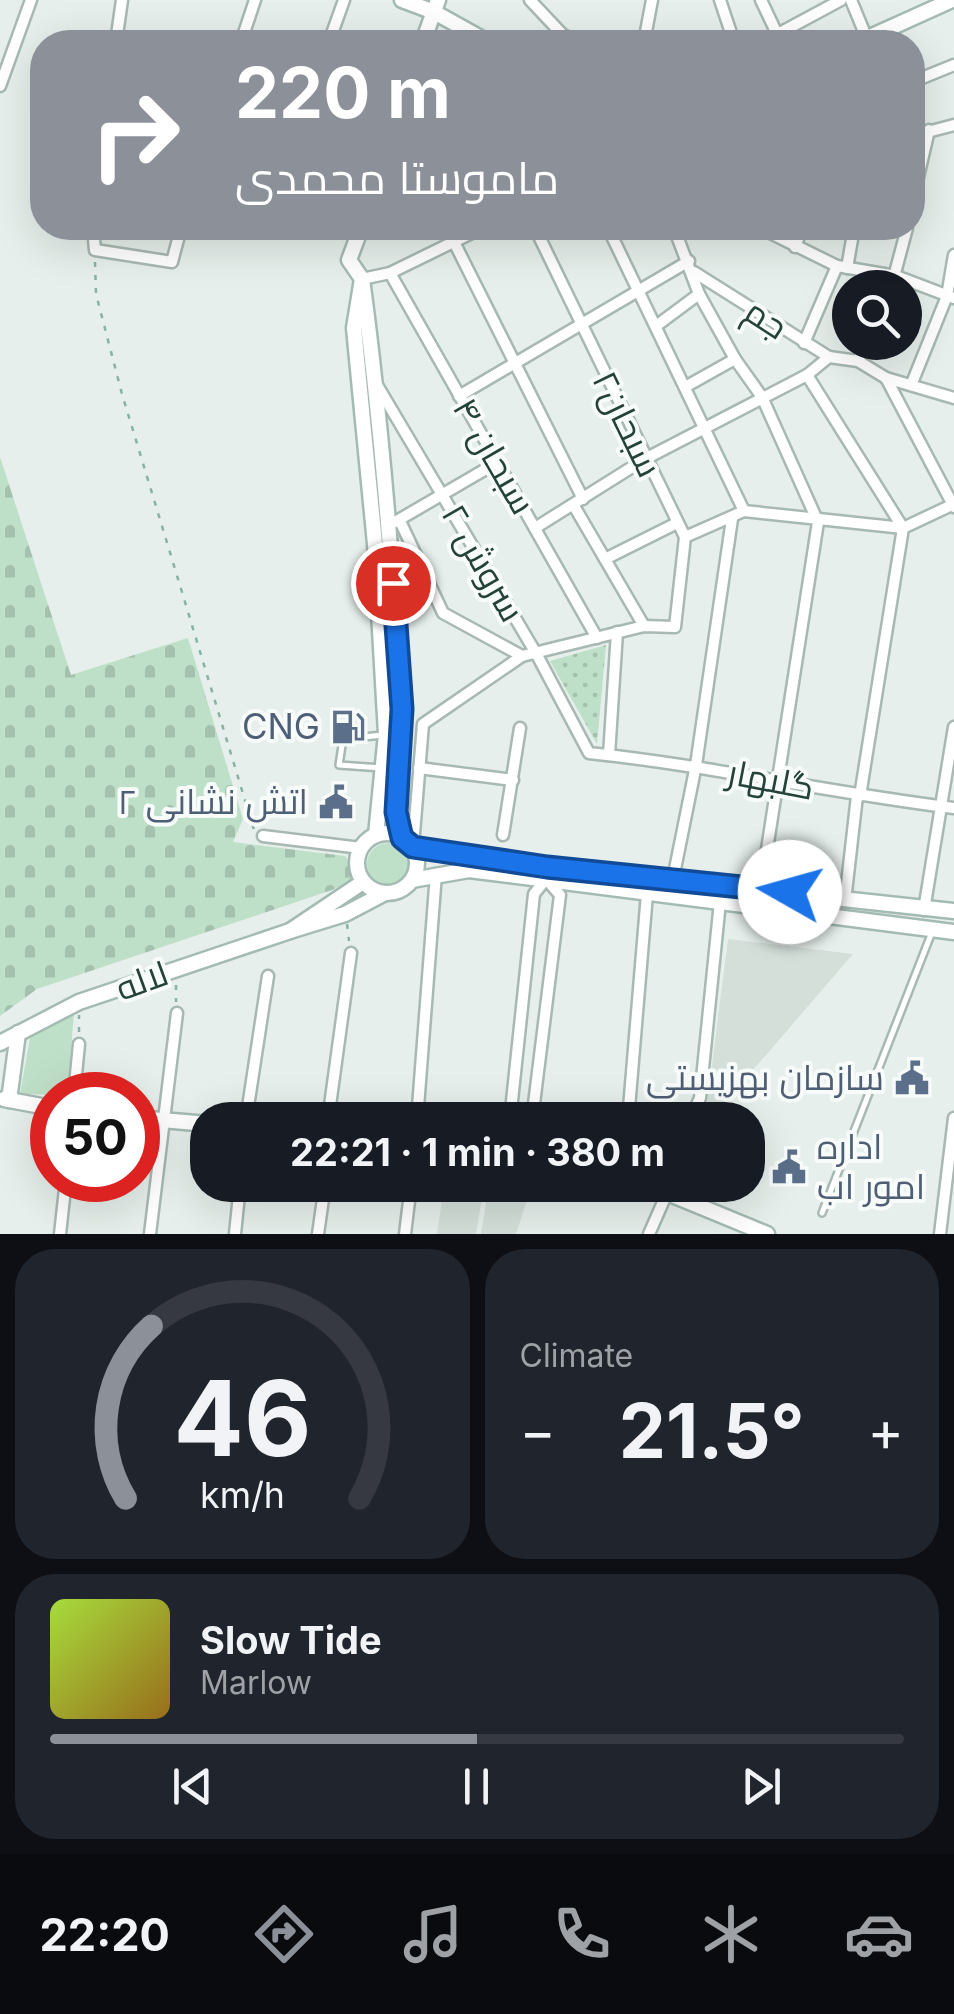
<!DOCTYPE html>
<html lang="en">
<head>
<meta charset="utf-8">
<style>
  :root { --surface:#171b24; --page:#20242c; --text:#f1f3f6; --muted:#9ea1a6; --line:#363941; --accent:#8c9099 }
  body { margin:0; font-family:Inter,Cairo,sans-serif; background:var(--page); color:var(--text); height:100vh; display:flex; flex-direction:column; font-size:38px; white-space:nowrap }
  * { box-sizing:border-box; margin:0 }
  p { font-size:32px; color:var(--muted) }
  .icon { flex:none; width:55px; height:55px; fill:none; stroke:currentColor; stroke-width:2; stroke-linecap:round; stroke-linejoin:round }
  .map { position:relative; height:1234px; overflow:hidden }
  .drawer { display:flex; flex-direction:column; gap:15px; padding:15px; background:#0d0f14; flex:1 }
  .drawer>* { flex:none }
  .hud { position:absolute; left:30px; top:30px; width:895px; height:210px; border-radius:40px; box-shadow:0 10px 40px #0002; background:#8c9099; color:#fff; overflow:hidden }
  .buttons { position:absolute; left:832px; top:270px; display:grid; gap:20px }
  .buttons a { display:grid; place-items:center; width:90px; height:90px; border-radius:50%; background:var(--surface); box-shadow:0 10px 40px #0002; font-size:50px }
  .speed { position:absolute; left:30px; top:1072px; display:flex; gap:20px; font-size:50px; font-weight:700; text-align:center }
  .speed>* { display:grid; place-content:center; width:130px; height:130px; border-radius:50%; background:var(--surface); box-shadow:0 10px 40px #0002; line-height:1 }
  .speed .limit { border:15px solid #d22; background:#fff; color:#111 }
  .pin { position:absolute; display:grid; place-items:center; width:85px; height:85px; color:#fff; margin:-42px; border:5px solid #fff; border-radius:50%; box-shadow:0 2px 10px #0007 }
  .me { position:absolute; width:110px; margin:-55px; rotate:277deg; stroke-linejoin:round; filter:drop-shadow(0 0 8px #0008) }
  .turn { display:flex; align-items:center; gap:35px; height:210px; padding:0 40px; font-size:45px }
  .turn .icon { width:130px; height:130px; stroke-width:2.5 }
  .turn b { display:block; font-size:70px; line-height:85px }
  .big { font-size:75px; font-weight:700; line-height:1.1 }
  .drawer .tile { flex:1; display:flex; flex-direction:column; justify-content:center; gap:15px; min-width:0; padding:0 35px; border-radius:40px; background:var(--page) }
  .drawer .dial { align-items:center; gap:0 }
  .dial svg { height:260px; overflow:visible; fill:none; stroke:var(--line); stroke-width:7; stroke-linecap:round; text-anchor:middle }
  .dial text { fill:var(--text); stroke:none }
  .song { display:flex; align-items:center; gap:30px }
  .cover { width:120px; height:120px; border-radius:15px; background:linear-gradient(135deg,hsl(80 70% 55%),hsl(40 70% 35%)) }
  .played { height:10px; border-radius:5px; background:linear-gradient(90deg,var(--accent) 50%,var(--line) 50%) }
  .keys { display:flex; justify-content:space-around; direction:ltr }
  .heat { display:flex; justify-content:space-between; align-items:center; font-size:55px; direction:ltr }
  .drawer .tiles { flex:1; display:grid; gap:15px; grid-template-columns:1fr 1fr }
  .tile:last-child { grid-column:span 2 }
  .trip { position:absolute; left:190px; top:1102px; width:575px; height:100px; border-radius:40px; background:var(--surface); box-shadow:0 10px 40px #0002; font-weight:700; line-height:100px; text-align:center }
  .tabs { display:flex; height:160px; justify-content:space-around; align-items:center; background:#090b0e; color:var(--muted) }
  .tabs .icon { width:70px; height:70px }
  .tabs .active { color:var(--accent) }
  .tabs b { font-size:45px; color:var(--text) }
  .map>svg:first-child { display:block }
  .built { fill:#d4dfda }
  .green { fill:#bfe0c8 }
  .cemetery { fill:url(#cemetery-stones) }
  .park { fill:url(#park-dots) }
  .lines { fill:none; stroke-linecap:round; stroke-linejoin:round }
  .lane-casing { stroke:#a8b8b2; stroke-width:10 }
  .street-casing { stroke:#a8b8b2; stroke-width:15 }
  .secondary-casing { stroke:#a4bbb3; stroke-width:19 }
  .path { stroke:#86b3a5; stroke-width:2.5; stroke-dasharray:5 8; stroke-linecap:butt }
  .lane { stroke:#fff; stroke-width:5 }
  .street { stroke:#fff; stroke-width:10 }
  .secondary { stroke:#fff; stroke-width:14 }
  .route-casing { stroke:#114b97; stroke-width:25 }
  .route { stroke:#1a73e8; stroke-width:18 }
  .labels { text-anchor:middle; stroke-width:8; stroke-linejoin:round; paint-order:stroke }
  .street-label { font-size:35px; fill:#24423a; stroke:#f7fbf9 }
  .service-label { font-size:35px; fill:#4e5e75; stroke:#f7fbf9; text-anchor:end }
</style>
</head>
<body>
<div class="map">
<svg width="954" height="1234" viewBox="0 0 954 1234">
  <defs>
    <pattern id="cemetery-stones" width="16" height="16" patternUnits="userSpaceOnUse" patternTransform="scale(2.5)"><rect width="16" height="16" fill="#bfe0c8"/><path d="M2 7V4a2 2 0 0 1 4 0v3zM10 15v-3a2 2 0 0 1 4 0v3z" fill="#a4c1ad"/></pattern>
    <pattern id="park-dots" width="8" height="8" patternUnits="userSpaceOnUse" patternTransform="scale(2.5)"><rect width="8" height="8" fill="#bfe0c8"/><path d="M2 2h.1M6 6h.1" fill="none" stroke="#a4c1ad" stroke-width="1.8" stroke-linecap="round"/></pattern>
  </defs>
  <rect width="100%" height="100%" fill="#e6efeb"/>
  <g class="built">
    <path d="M 728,939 L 853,954 L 710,1120 L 705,1120 Z"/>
    <path d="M 444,1185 L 484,1185 L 476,1234 L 437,1234 Z"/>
    <path d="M 489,1185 L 532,1185 L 516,1234 L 481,1234 Z"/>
  </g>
  <g class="green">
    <circle cx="388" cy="864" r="21"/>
    <path d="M 74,1013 L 67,1095 L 20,1094 L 31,1032 Z"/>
  </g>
  <path class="cemetery" d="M 0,457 L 71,675 L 188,638 L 243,819 L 233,842 L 345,856 L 353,866 L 350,881 L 332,890 L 37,989 L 0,1016 Z"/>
  <path class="park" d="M 606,645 L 597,744 L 550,661 Z"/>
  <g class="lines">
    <g class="lane-casing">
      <g id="lane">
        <path d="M 382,768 L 339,765 L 343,739 L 383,735"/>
        <path d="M 822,1213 L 932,932"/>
      </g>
    </g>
    <g class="street-casing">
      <g id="street">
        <path d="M 530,0 L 562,34 L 577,42"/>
        <path d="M 720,0 L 734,42"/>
        <path d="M 761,0 L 778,36"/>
        <path d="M 851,0 L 867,39"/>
        <path d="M 116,42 L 122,0"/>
        <path d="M 241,42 L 255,0"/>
        <path d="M 329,42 L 344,0"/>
        <path d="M 644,42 L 652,0"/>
        <path d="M 763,42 L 841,0"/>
        <path d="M 912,82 L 954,65"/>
        <path d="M 0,86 L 31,0"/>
        <path d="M 912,136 L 954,125"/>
        <path d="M 912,203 L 929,130"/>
        <path d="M 93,228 L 95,250 L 172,262 L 181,228"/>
        <path d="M 447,228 L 583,499"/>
        <path d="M 608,228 L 744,511"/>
        <path d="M 674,228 L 699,294 L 735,359 L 762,397 L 818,522 L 761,888"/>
        <path d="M 760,228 L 837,266 L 896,276 L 954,298"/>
        <path d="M 795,247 L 802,228"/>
        <path d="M 847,268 L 854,228"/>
        <path d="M 694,272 L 829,357 L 858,361 L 886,378 L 954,398"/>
        <path d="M 390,273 L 597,638"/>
        <path d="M 362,279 L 390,273 L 482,228"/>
        <path d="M 891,288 L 907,228"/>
        <path d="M 656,326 L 699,294"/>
        <path d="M 804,343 L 837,266"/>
        <path d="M 858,361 L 866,342"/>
        <path d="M 807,375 L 903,528 L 860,796"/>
        <path d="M 886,378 L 954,507"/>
        <path d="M 912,383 L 947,296 L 954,255"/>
        <path d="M 377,385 L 537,655 L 589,753 C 712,766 831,793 954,808"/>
        <path d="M 685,387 L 735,359"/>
        <path d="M 459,396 L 689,261"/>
        <path d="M 574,506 L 644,626"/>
        <path d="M 400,521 L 443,613 L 522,656 L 644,626 L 675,627 L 685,537 L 535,228"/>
        <path d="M 395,522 L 498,462"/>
        <path d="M 535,528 L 645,459 L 807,375 L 829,357"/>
        <path d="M 685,537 L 744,511 L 903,528 L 954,504"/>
        <path d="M 605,559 L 675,524"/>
        <path d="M 609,755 L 617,632"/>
        <path d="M 419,768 L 513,780"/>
        <path d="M 503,835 L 520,728"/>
        <path d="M 263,836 L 361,848"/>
        <path d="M 413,846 L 423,724 L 522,656"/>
        <path d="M 673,879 L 696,765 L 732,519"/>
        <path d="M 845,901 L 857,796"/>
        <path d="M 924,910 L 954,727"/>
        <path d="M 74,1095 L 79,1044"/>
        <path d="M 246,1120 L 268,976"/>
        <path d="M 328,1120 L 351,953"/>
        <path d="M 417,1120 L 436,874"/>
        <path d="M 510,1120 L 534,894 L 546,879"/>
        <path d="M 532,1120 L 560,895 L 547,880"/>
        <path d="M 628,1120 L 647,894"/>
        <path d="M 690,1120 L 700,1098 L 720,902"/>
        <path d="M 60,1234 L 66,1180"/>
        <path d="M 150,1234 L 177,1013"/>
        <path d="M 235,1234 L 240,1185"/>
        <path d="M 318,1234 L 325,1185"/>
        <path d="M 405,1234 L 411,1185"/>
        <path d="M 649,1234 L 667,1193"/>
        <path d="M 940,1234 L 954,1118"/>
      </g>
    </g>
    <g class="secondary-casing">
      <g id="secondary">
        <path d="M 402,0 L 434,12 L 488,42"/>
        <path d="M 423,42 L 438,0"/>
        <path d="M 859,42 L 952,0"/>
        <path d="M 361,228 L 349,260 L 362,279"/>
        <circle cx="387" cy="863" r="30"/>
        <path d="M 376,835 L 386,734 L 375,544 L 354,328 L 362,279 C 381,418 392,559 401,700 C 405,746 392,792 402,837"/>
        <path d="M 407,841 L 428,851 L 547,867 L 954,911"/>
        <path d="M 412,880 L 469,870 L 954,932"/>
        <path d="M 363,882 L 290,931 L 345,914 L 385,893"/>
        <path d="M 0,1043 L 79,1002 L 290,931"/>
        <path d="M 4,1099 L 52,1108"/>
        <path d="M 9,1100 L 18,1033"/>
        <path d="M 138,1118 L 208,1124"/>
        <path d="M 648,1185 L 767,1234"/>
      </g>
    </g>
    <g class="path">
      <path d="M 95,262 L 96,294 L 122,394 L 254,830"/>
      <path d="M 347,924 L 349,941"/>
      <path d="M 176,985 L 176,1002"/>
      <path d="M 79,1032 L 79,1015"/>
    </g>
    <use href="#lane" class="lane"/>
    <use href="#street" class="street"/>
    <use href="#secondary" class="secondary"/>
  </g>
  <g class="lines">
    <g class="route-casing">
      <path id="route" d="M 393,583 L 402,709 L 396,812 L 402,838 L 413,847 L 547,867 L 790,892"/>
    </g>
    <use href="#route" class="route"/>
  </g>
  <defs>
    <g id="fuel-bare" transform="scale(2.7)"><path d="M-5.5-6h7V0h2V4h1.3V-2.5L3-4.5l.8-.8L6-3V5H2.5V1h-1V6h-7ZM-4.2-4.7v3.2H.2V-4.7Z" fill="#5c6f8a" stroke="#f7fbf9" stroke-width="2.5" paint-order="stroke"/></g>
    <g id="civic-bare" transform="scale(2.7)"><path d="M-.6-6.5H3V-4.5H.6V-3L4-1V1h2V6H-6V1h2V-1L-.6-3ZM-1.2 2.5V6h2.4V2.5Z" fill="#5c6f8a" stroke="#f7fbf9" stroke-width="2.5" paint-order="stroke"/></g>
  </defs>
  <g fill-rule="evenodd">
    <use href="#fuel-bare" x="348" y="727"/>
    <use href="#civic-bare" x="336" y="802"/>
    <use href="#civic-bare" x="912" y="1078"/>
    <use href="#civic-bare" x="789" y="1167"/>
  </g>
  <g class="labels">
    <g class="street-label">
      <text transform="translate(766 319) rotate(33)" y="12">جم</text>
      <text transform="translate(627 424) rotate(64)" y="12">سبحان۲</text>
      <text transform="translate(494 456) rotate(60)" y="12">سبحان ۴</text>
      <text transform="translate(483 563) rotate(60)" y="12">سروش ۲</text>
      <text transform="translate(771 780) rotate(11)" y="12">گلبهار</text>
      <text transform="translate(142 981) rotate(-20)" y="12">لاله</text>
    </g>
    <g class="service-label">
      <text x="320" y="739">CNG</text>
      <text x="308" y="814">اتش نشانی ۲</text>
      <text x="884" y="1090">سازمان بهزیستی</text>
      <text x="817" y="1159" text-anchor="start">اداره<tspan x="817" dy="40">امور اب</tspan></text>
    </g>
  </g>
</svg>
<div class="buttons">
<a><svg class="icon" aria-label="search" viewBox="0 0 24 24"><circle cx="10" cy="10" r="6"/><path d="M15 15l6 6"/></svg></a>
</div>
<div class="speed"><div class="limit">50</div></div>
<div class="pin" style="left:393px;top:583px;background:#d93025"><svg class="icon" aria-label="arrive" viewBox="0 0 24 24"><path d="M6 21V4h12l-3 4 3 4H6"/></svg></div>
<svg class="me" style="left:790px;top:892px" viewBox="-20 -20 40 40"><circle r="19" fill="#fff"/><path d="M0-13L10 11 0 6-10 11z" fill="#1a73e8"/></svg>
<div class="trip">22:21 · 1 min · 380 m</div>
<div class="hud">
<div class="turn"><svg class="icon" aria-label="right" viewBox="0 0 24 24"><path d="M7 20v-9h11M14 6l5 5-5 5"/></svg><div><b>220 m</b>ماموستا محمدی</div></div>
</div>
</div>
<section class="drawer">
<div class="tiles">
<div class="tile dial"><svg viewBox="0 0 100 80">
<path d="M14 69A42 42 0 1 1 86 69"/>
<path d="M14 69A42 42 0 0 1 22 16" stroke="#8c9099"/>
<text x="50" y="56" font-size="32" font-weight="700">46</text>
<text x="50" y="72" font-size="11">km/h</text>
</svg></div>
<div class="tile"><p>Climate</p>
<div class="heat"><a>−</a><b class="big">21.5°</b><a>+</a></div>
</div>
<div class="tile">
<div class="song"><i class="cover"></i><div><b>Slow Tide</b><p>Marlow</p></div></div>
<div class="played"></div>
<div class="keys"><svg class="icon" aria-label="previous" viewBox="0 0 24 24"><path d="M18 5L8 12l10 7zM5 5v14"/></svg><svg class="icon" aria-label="pause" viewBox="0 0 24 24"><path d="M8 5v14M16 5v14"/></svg><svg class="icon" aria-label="next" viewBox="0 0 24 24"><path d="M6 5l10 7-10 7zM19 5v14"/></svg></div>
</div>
</div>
</section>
<nav class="tabs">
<b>22:20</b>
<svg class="icon active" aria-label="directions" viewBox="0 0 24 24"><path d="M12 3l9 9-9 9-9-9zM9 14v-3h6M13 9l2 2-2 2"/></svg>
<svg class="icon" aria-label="music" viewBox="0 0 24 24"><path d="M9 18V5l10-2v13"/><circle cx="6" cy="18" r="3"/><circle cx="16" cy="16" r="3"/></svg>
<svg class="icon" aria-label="phone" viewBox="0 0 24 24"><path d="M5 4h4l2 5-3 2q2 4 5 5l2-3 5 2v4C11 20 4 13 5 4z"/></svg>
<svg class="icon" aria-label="climate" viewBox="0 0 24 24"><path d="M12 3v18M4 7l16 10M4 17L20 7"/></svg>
<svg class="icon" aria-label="car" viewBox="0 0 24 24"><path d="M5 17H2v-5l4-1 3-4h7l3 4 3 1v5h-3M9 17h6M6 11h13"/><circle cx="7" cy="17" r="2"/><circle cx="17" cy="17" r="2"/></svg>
</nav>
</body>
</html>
